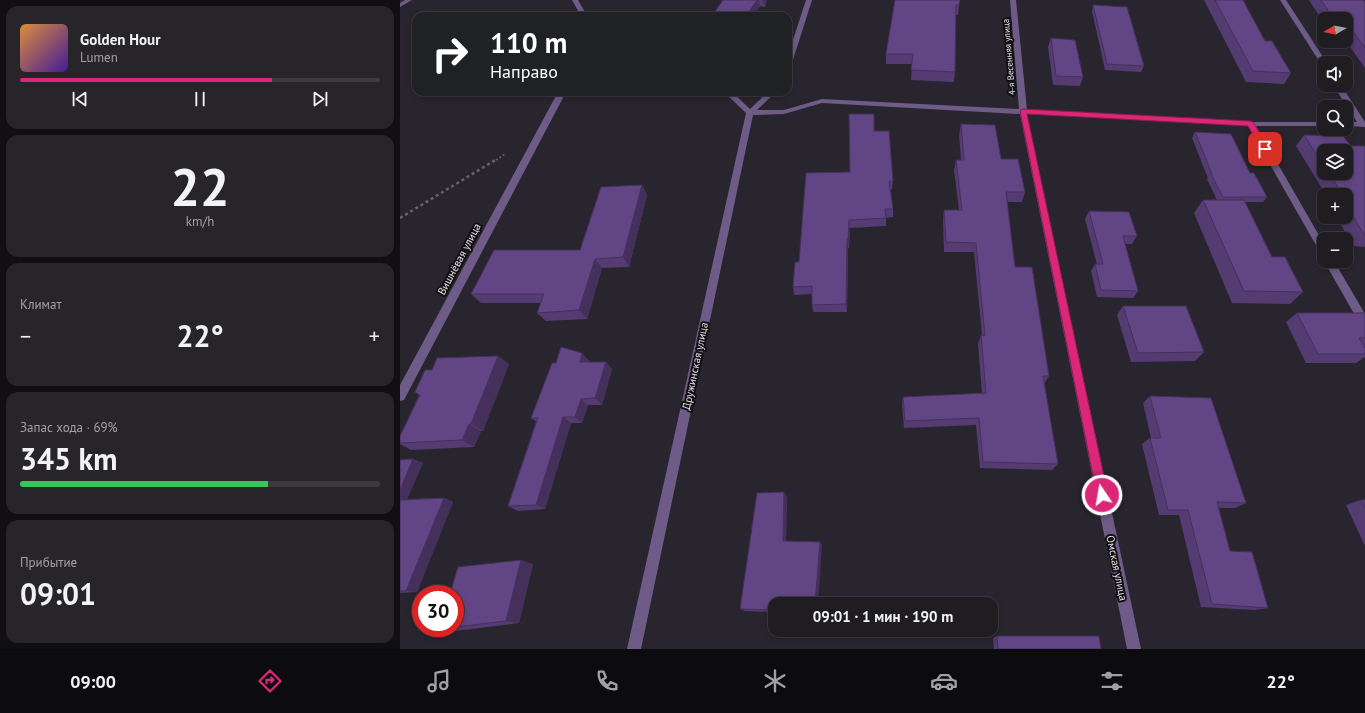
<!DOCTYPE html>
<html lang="ru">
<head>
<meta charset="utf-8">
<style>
  :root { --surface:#1f1c22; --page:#27252a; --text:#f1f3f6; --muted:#a1a1a5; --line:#3c3a40; --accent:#db2777 }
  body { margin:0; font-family:"PT Sans",sans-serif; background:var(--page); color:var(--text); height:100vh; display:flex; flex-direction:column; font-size:15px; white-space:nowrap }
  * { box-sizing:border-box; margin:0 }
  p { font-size:13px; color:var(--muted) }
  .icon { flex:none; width:22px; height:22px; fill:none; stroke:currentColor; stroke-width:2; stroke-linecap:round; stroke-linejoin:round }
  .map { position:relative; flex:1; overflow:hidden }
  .side { display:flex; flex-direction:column; gap:6px; padding:6px; background:#110f13; width:400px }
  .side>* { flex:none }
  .hud { position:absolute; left:12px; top:12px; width:380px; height:84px; border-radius:12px; box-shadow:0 2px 6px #0003,0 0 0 1px var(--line); background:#202124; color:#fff; overflow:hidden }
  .needle { width:26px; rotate:261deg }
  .buttons { position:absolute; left:917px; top:12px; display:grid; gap:8px }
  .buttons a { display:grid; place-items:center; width:36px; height:36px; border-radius:8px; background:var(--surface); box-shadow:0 2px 6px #0003,0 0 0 1px var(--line); font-size:20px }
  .speed { position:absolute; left:12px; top:585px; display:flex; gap:8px; font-size:20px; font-weight:700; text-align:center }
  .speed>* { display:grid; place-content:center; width:52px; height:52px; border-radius:50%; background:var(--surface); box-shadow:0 2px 6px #0003,0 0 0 1px var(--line); line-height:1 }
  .speed .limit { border:6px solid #d22; background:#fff; color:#111 }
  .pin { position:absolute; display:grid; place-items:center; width:34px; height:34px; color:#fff; margin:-17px; border-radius:8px; box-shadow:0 2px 6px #0006 }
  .me { position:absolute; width:44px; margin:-22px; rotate:348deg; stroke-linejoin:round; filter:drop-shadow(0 0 3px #0008) }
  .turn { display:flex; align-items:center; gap:14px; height:84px; padding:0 12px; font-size:18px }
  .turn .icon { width:52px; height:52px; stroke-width:2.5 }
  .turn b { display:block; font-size:28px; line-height:34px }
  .big { font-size:30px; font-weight:800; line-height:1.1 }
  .side .card { flex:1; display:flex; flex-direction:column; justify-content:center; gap:6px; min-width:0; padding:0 14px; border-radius:12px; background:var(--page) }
  .side .dial { align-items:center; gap:0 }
  .dial b { font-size:52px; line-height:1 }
  .song { display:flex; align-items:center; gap:12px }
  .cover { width:48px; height:48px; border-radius:6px; background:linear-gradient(135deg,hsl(30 70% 55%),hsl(260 70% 35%)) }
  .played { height:4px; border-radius:2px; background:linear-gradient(90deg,var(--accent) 70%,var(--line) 70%) }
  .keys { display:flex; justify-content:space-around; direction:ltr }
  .heat { display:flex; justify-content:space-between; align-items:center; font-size:22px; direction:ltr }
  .charge { height:6px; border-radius:3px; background:linear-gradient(90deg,#34c759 69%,var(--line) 0) }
  .trip { position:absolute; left:368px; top:597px; width:230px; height:40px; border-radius:12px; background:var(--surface); box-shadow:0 2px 6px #0003,0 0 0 1px var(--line); font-weight:800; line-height:40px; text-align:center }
  .menu { display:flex; height:64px; justify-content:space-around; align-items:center; background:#0c0b0e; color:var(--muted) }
  .menu .icon { width:28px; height:28px }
  .menu .on { color:var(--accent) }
  .menu b { font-size:18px; color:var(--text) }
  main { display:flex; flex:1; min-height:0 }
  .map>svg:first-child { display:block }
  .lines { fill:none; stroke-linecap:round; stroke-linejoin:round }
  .path-far1 { stroke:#67636b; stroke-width:1.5; stroke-dasharray:2 2; stroke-linecap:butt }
  .path { stroke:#67636b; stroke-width:2.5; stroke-dasharray:3 3; stroke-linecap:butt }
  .street { fill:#6e5b88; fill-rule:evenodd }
  .wall { fill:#543b72; fill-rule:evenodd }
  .shaded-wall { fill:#45305c }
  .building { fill:#624584; stroke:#45305c }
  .route { fill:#db2777; stroke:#8e194d }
  .labels { text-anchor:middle; stroke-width:4; stroke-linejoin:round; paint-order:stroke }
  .far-street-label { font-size:9px; fill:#e2e0e6; stroke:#110f13 }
  .street-label { font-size:11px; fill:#e2e0e6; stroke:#110f13 }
</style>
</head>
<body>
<main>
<section class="side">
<div class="card">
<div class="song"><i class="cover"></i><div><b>Golden Hour</b><p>Lumen</p></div></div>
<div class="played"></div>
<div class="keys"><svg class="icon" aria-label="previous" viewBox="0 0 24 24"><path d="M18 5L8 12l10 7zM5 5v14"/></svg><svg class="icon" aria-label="pause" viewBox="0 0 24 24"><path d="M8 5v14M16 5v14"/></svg><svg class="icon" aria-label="next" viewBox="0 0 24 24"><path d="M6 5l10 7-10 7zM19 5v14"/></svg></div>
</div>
<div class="card dial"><b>22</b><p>km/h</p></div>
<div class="card"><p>Климат</p>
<div class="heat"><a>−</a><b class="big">22°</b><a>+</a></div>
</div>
<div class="card"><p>Запас хода · 69%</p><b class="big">345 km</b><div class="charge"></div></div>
<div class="card"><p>Прибытие</p><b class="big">09:01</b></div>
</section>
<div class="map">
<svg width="965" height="649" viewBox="0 0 965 649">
  <rect width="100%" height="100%" fill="#29252e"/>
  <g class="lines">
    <path class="path-far1" d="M 96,160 L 105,154"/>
    <path class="path" d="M 0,218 L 97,159"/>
    <g class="street">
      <path d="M 5,0 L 12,0 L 0,7 L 0,3 Z"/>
      <path d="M 172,0 L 178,0 L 187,16 L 181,16 Z"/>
      <path d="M 406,0 L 412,0 L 391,66 L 388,68 L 388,55 Z"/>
      <path d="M 610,0 L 616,0 L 627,110 L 851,122 L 924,122 L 924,126 L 856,126 L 924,244 L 924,255 L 921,254 L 848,126 L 627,114 L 741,649 L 727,649 L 620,114 L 422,103 L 384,114 L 353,115 L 241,649 L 227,649 L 346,113 L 324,92 L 332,92 L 350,109 L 368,92 L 376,92 L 357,110 L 384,110 L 422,99 L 619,109 Z"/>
      <path d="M 880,0 L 886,0 L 927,63 L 924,63 L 924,66 L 921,64 Z"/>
      <path d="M 933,85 L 941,85 L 965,122 L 965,127 L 946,126 L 946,122 L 957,122 Z"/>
      <path d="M 158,92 L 166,92 L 4,400 L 0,401 L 0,385 Z"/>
      <path d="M 924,261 L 934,261 L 965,314 L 965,327 L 961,326 Z"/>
    </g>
  </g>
  <g class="wall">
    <path d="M 323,0 L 367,0 L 365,7 L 360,6 L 353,16 L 312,16 Z"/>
    <path d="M 495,0 L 559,5 L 558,15 L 556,15 L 555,72 L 554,82 L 511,80 L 512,64 L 486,64 L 486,54 Z"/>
    <path d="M 804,0 L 843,0 L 865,41 L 891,73 L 884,84 L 846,82 Z"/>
    <path d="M 909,0 L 963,0 L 965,2 L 965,68 L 946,41 L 946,19 L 924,19 L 924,23 Z"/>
    <path d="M 693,5 L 744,66 L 741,72 L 705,70 L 692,11 Z"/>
    <path d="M 651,38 L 683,77 L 680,86 L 653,85 L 648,47 Z"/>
    <path d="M 561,124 L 601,159 L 625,192 L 622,202 L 607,202 L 615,267 L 649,376 L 644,384 L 658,464 L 652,470 L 580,468 L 576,425 L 504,428 L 502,405 L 503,397 L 582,393 L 578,344 L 581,335 L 582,335 L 574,252 L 544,252 L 543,220 L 544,210 L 559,210 L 554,170 L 556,160 L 561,160 L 559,135 Z"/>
    <path d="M 474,131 L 493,181 L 492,189 L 490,190 L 493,209 L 493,217 L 486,218 L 486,226 L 450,228 L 449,248 L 448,248 L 447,312 L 413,312 L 412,305 L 412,294 L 394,295 L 393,287 L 399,262 Z"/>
    <path d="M 795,132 L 850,173 L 867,197 L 863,202 L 845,202 L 872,257 L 903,292 L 890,304 L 832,303 L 794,213 L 803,200 L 817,200 L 807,179 L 808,178 L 792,138 Z"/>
    <path d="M 904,135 L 951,146 L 965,146 L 965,247 L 954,246 L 936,217 L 946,217 L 946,195 L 926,195 L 896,146 ZM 924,151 L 946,173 L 924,173 Z"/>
    <path d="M 242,185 L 247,195 L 229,267 L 202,268 L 187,319 L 146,321 L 137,313 L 141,303 L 81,303 L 71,294 L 180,250 Z"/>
    <path d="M 689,211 L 737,236 L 732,244 L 725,244 L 738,291 L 733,298 L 697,297 L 691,271 L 695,264 L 697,264 L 685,219 Z"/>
    <path d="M 723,306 L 804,352 L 795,361 L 731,362 L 717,315 Z"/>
    <path d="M 897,313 L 965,313 L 965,346 L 964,346 L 965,348 L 965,357 L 956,363 L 906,363 L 886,322 Z"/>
    <path d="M 182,353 L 189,361 L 189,362 L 206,362 L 212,369 L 202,405 L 188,405 L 182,423 L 171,423 L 145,509 L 118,511 L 108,506 L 136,421 L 131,418 Z"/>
    <path d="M 98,356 L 109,364 L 83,431 L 81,431 L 74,447 L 11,450 L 0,444 L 0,436 L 19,395 L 15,392 L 32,370 Z"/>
    <path d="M 750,396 L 846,503 L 835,508 L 819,508 L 830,551 L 868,608 L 855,610 L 801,607 L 779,515 L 759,515 L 742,444 L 750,438 L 751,438 L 743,403 Z"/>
    <path d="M 13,459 L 23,463 L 7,499 L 44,498 L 53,502 L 17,592 L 0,593 L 0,460 Z"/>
    <path d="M 387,497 L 386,541 L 420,542 L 422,545 L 375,604 L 375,612 L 345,611 L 340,609 Z"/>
    <path d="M 961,500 L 965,500 L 965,546 L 946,505 Z"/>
    <path d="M 133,564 L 119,623 L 55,631 L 39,629 L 39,628 L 55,628 L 55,627 Z"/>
    <path d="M 597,636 L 701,649 L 594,649 L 593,638 Z"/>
  </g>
  <g class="shaded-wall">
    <path d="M 357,0 L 359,0 L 360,6 L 353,16 L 346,16 Z"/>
    <path d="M 363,0 L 367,0 L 365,7 Z"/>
    <path d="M 242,185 L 247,195 L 229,267 L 223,257 Z"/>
    <path d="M 449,220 L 450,228 L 449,248 L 448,239 Z"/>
    <path d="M 447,239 L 448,248 L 447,312 L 446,304 Z"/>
    <path d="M 195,259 L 202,268 L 187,319 L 179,310 Z"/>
    <path d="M 182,353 L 189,361 L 187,369 L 180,362 Z"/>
    <path d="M 98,356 L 109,364 L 83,431 L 71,424 Z"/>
    <path d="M 206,362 L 212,369 L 202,405 L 195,398 Z"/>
    <path d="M 181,399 L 188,405 L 182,423 L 175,417 Z"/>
    <path d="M 163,417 L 171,423 L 145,509 L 136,505 Z"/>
    <path d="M 69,424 L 81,431 L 74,447 L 62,440 Z"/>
    <path d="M 13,459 L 23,463 L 5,503 L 0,502 L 0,490 Z"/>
    <path d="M 384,492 L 387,497 L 386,545 L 383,541 Z"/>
    <path d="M 44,498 L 53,502 L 17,592 L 6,591 Z"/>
    <path d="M 420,542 L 422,545 L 418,604 L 415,604 Z"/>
    <path d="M 121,560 L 133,564 L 119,623 L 106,621 Z"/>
  </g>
  <g class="building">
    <path d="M 323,0 L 357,0 L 346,16 L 312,16 Z"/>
    <path d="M 495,0 L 560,0 L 559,5 L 556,5 L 555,72 L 511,70 L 513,54 L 486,54 Z"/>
    <path d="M 815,0 L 843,0 L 865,41 L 872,41 L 891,73 L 853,71 Z"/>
    <path d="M 921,0 L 963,0 L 965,2 L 965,48 L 952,30 L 946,29 L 946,19 L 934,19 Z"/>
    <path d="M 693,5 L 727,7 L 744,66 L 707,64 Z"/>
    <path d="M 651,38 L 675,40 L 683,77 L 656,76 Z"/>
    <path d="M 449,114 L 474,114 L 474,131 L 489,131 L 493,181 L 489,181 L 493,209 L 485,209 L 486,218 L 449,220 L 448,239 L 447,239 L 446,304 L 412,305 L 412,286 L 393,287 L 395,262 L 399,262 L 406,173 L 450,172 Z"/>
    <path d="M 561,124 L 595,125 L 601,159 L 618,159 L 625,192 L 606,192 L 615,267 L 632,267 L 649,376 L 643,376 L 658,464 L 583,462 L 579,418 L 505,421 L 503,397 L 586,393 L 581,335 L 585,336 L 576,243 L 546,242 L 544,210 L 562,210 L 556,160 L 564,160 Z"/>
    <path d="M 795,132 L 831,134 L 850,173 L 854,173 L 867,197 L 823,197 L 811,174 L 812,174 Z"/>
    <path d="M 904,135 L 943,136 L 951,146 L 965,146 L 965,236 L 946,205 L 946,204 L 949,204 L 946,199 L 946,195 L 943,195 L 929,173 L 946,173 L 946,151 L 924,151 L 924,166 Z"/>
    <path d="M 242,185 L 223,257 L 195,259 L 179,310 L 137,313 L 144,294 L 71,294 L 94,250 L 180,250 L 201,187 Z"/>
    <path d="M 803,200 L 844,200 L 872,257 L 885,257 L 903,292 L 844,291 Z"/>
    <path d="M 689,211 L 729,212 L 737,236 L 723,236 L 738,291 L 701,290 L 695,264 L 703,264 Z"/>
    <path d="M 723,306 L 786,306 L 804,352 L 738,353 Z"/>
    <path d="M 897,313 L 965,313 L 965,338 L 959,338 L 965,348 L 965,354 L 918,354 Z"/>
    <path d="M 161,347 L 182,353 L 180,362 L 206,362 L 195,398 L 181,399 L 175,417 L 163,417 L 136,505 L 108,506 L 138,418 L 131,418 L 152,363 L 156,363 Z"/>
    <path d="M 98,356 L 71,424 L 69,424 L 62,440 L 0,443 L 0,436 L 20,395 L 15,392 L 25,370 L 32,370 L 37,358 Z"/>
    <path d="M 750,396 L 811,398 L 846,503 L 817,502 L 830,551 L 852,552 L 868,608 L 812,604 L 788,510 L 768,510 L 750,438 L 761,438 Z"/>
    <path d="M 13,459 L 0,490 L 0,460 Z"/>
    <path d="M 384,492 L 383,541 L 420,542 L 415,604 L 375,604 L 375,610 L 340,609 L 357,493 Z"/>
    <path d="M 44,498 L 6,591 L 0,591 L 0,500 Z"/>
    <path d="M 961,500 L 965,500 L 965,508 Z"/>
    <path d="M 121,560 L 106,621 L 55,627 L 55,594 L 50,594 L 58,567 Z"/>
    <path d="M 528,599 L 528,604 L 503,604 L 503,600 Z"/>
    <path d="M 39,628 L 49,628 L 39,629 Z"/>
    <path d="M 597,636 L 699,636 L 701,649 L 598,649 Z"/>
  </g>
  <path class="route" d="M 623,109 L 850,121 L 853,122 L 869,149 L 868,151 L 863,151 L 848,126 L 627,114 L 708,495 L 706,499 L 702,501 L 698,499 L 697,495 L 620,111 Z"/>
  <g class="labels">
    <g class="far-street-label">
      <text transform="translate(609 57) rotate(-95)" y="3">4-я Весенняя улица</text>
    </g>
    <g class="street-label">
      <text transform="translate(59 259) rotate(-62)" y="4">Вишнёвая улица</text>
      <text transform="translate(295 366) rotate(-78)" y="4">Дружинская улица</text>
      <text transform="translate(717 568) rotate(78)" y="4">Омская улица</text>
    </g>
  </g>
</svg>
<div class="buttons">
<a><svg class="needle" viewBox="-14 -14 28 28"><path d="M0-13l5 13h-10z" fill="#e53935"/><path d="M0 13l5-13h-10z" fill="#a1a1a5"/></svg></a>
<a><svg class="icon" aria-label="sound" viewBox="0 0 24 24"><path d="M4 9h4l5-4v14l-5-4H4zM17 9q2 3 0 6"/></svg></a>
<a><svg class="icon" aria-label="search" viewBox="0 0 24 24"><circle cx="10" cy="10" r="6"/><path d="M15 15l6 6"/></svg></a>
<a><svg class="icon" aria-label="layers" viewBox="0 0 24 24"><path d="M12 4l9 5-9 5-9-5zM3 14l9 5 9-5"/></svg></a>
<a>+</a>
<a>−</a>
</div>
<div class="speed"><div class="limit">30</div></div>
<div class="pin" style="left:865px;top:149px;background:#d93025"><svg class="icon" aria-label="arrive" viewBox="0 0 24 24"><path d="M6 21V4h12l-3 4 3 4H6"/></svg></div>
<svg class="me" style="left:702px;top:495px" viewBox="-20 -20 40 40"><circle r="17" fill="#db2777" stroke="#fff" stroke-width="3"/><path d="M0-11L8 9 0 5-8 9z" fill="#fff"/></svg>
<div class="trip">09:01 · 1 мин · 190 m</div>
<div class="hud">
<div class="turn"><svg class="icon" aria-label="right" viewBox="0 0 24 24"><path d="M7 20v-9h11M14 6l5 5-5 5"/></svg><div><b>110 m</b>Направо</div></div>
</div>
</div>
</main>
<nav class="menu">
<b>09:00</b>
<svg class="icon on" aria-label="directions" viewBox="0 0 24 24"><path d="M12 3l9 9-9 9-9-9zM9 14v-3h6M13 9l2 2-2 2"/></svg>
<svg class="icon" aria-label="music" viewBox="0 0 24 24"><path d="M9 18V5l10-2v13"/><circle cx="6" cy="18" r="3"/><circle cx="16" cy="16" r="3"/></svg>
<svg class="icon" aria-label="phone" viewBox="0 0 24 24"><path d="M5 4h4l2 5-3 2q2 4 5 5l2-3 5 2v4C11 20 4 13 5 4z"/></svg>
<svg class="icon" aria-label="climate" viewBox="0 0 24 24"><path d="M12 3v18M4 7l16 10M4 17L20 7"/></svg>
<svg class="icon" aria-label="car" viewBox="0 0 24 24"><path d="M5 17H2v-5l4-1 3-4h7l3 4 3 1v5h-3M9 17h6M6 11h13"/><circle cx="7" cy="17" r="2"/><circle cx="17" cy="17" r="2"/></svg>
<svg class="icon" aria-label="filters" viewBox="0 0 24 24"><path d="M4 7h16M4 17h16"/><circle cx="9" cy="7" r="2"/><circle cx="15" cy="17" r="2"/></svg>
<b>22°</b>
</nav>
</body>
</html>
